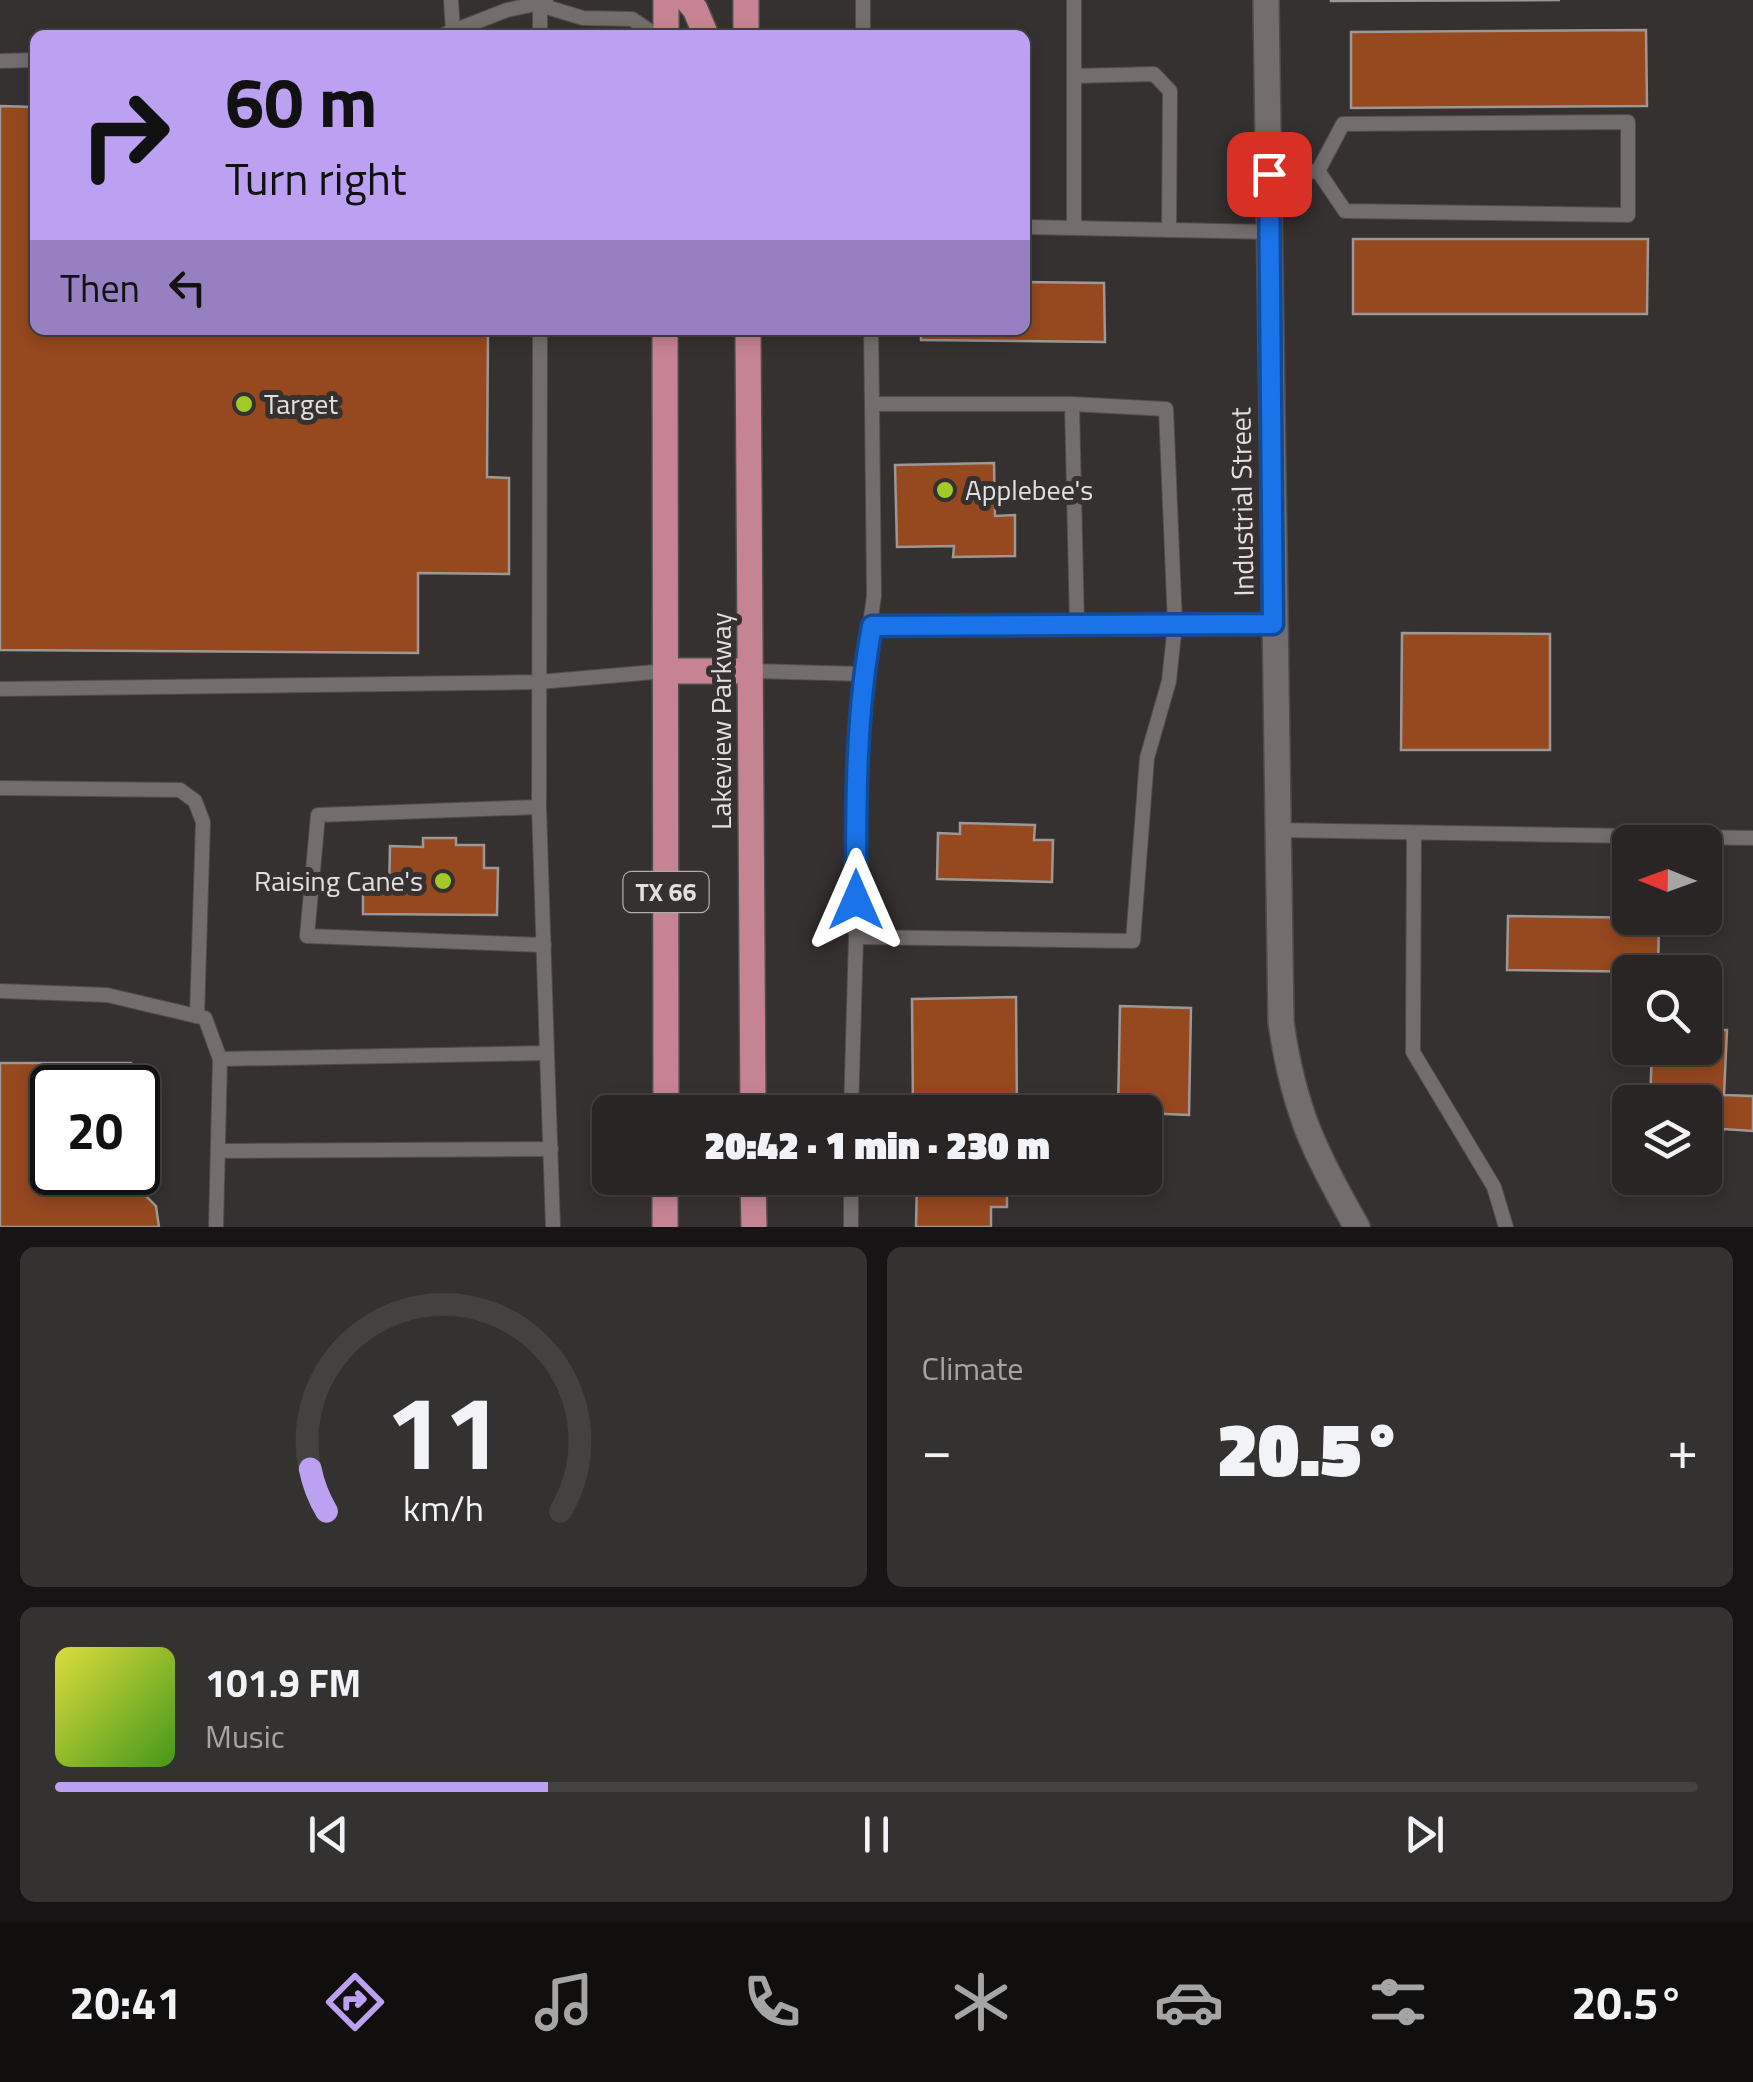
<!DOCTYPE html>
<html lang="en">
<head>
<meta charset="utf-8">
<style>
  :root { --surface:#282524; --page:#343131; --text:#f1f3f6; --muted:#a5a5a6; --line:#444241; --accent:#bca0f2 }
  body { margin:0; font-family:"Titillium Web",sans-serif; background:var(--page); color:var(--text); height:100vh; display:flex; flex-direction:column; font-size:38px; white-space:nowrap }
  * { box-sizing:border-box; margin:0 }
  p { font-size:32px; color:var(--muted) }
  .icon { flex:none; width:55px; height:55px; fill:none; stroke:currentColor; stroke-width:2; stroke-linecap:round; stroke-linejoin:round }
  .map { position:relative; height:1227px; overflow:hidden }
  .side { display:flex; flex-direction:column; gap:20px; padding:20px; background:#161414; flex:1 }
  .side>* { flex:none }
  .guide { position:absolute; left:30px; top:30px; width:1000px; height:305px; border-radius:15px; box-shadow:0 5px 15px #0003,0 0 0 2px var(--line); background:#bca0f2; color:#111; overflow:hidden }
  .needle { width:65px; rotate:271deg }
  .controls { position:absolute; left:1612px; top:825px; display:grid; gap:20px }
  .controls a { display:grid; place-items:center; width:110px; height:110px; border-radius:15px; background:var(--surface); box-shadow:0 5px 15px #0003,0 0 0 2px var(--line); font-size:50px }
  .speed { position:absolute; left:30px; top:1065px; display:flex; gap:20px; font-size:50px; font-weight:700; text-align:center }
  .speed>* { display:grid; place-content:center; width:130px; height:130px; border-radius:50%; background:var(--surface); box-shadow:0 5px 15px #0003,0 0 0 2px var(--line); line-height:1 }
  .speed .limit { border:5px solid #111; border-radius:15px; background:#fff; color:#111 }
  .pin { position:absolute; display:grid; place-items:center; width:85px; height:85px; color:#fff; margin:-42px; border-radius:20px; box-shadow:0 5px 15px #0006 }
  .me { position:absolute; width:110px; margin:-55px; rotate:0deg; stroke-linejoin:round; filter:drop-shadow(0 0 8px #0008) }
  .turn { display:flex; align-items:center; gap:35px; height:210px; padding:0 30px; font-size:45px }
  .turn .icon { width:130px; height:130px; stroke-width:2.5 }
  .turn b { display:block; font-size:70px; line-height:85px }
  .then { display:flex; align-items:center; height:95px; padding:0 30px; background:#0003; gap:20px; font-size:38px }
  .big { font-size:75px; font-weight:800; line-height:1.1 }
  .side .card { flex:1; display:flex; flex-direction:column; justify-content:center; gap:15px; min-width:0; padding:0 35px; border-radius:15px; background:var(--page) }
  .side .dial { align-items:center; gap:0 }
  .dial svg { height:260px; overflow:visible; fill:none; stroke:var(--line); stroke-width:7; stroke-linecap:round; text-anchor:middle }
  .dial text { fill:var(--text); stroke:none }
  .song { display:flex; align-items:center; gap:30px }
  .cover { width:120px; height:120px; border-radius:15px; background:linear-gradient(135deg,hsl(60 70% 55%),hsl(100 70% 35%)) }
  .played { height:10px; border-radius:5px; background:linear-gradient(90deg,var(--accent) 30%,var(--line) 30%) }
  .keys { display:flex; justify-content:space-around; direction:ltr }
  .heat { display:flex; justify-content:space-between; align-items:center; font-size:55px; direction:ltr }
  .side .tiles { flex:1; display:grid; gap:20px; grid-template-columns:1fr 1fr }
  .card:last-child { grid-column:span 2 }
  .trip { position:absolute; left:592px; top:1095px; width:570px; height:100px; border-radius:15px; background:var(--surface); box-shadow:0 5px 15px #0003,0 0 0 2px var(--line); font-weight:800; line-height:100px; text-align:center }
  .tab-bar { display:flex; height:160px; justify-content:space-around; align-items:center; background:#100f0e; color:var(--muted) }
  .tab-bar .icon { width:70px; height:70px }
  .tab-bar .current { color:var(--accent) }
  .tab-bar b { font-size:45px; color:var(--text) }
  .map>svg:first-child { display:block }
  .building { fill:#96481f; stroke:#9d9896; stroke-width:2.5; fill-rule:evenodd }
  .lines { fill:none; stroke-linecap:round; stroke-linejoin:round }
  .lane-casing { stroke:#4f4d4c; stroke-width:16 }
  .street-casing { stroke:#4f4d4c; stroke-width:28 }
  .primary-casing { stroke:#4f4d4c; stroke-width:28 }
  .lane { stroke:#736e6d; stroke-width:14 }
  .street { stroke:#736e6d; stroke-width:25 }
  .primary { stroke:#c68492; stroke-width:25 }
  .route-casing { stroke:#114b97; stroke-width:25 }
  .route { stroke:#1a73e8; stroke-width:18 }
  .poi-dot { fill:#a2c928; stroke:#353130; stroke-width:4 }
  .labels { text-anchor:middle; stroke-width:10; stroke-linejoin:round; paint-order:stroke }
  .shield { fill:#353130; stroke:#aeacaa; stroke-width:2.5 }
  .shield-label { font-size:25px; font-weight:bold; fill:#e2e0df }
  .poi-label { font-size:28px; fill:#e2e0df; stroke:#353130; text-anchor:start }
  .street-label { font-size:28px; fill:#e2e0df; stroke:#353130 }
</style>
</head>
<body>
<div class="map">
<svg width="1753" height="1227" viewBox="0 0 1753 1227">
  <rect width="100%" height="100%" fill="#353130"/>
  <g class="building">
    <path d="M 1331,0 L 1560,0 L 1331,1 Z"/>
    <path d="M 1646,30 L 1647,106 L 1351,108 L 1351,32 Z"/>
    <path d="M 0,106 L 35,107 L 35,330 L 488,330 L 487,477 L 509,478 L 509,574 L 418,573 L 418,653 L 0,650 Z"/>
    <path d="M 1353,239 L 1648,239 L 1647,314 L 1353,314 Z"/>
    <path d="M 1025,282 L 1104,283 L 1105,342 L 921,340 L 921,330 L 1025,330 Z"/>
    <path d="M 994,463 L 995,516 L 1015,515 L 1015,556 L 953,557 L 954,546 L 897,547 L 895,465 Z"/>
    <path d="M 1402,633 L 1550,634 L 1550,750 L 1401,750 Z"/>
    <path d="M 960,823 L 1035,825 L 1034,840 L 1053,840 L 1052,882 L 937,879 L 938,833 L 960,834 Z"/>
    <path d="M 423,838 L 456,838 L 456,845 L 484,845 L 484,868 L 498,868 L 497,915 L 363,914 L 363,893 L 389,893 L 390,846 L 423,847 Z"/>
    <path d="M 1508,916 L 1659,918 L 1658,972 L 1507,970 Z"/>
    <path d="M 1016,997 L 1017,1111 L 913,1112 L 912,999 Z"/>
    <path d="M 1120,1006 L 1191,1008 L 1189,1115 L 1118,1112 Z"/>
    <path d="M 1705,1030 L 1727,1030 L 1724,1095 L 1753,1096 L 1753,1131 L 1723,1129 L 1722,1154 L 1705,1153 L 1705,1102 L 1650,1102 L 1652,1048 L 1705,1048 Z"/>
    <path d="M 0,1063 L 131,1063 L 131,1082 L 139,1082 L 139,1189 L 156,1206 L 159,1227 L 0,1227 ZM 52,1088 L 138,1088 L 138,1172 L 52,1172 Z"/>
    <path d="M 917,1178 L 1007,1178 L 1007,1207 L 991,1207 L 991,1227 L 916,1227 Z"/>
  </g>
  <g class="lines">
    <g class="lane-casing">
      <g id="lane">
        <path d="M 451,0 L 453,31"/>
        <path d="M 863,0 L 863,35"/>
        <path d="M 1074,0 L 1074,228"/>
        <path d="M 540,5 L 583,18 L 632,19 L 656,35"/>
        <path d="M 443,35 L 507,10 L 546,2"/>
        <path d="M 540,35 L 540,5"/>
        <path d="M 0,61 L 35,60"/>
        <path d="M 1074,76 L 1154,74 L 1170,91 L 1169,230"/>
        <path d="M 1269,174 L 1318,171 L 1343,124 L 1628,122 L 1628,215 L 1345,211 L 1318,171"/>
        <path d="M 1025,227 L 1269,232"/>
        <path d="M 871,330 L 872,404"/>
        <path d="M 872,626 L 1077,626"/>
        <path d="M 750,671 L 863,674 L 874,596 L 872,404 L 1072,404 L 1077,626 L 1273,624"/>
        <path d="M 863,674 L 856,754 L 856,937 L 1133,941 L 1147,758 L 1169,681 L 1175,624 L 1166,409 L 1072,404"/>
        <path d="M 0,689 L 539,682 L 666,671"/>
        <path d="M 0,788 L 180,790 L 195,801 L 203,822 L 197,1016"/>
        <path d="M 539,807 L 318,815 L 307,936 L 544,945"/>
        <path d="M 1277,830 L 1753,838"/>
        <path d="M 1414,833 L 1413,1052 L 1494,1187 L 1506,1227"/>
        <path d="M 0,991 L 107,995 L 205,1018 L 220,1059 L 547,1053 L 539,807 L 540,330"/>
        <path d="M 547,1053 L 553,1227"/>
        <path d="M 851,1112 L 856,937"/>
        <path d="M 218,1151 L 551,1149"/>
        <path d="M 216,1227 L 220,1059"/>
        <path d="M 851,1227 L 851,1178"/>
      </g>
    </g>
    <g class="street-casing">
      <path id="street" d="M 1266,0 L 1281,1022 C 1293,1108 1314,1152 1357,1227"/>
    </g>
    <g class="primary-casing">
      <g id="primary">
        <path d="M 687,0 L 695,9 L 706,35"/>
        <path d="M 746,0 L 746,35"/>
        <path d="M 666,35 L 666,0"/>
        <path d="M 665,330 L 666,1112"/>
        <path d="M 748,330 L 753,1112"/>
        <path d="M 666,671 L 750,671"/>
        <path d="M 753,1178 L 754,1227"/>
        <path d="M 665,1227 L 665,1178"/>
      </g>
    </g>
    <use href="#lane" class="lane"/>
    <use href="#street" class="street"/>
    <use href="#primary" class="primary"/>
  </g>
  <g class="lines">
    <g class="route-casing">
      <path id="route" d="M 856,900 C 856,807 855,717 872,626 L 1273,624 L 1269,174"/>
    </g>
    <use href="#route" class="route"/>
  </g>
  <g class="poi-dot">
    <circle cx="244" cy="404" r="10"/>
    <circle cx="945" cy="490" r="10"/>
    <circle cx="443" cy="881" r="10"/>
  </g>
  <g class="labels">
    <rect class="shield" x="623.5" y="872" width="85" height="40" rx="8"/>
    <g class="shield-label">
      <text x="666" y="901">TX 66</text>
    </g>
    <g class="poi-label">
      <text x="264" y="414">Target</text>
      <text x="965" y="500">Applebee's</text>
      <text x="423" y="891" text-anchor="end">Raising Cane's</text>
    </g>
    <g class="street-label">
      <text transform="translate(1242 502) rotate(-91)" y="10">Industrial Street</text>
      <text transform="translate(721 721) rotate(-90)" y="10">Lakeview Parkway</text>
    </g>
  </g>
</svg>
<div class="controls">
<a><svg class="needle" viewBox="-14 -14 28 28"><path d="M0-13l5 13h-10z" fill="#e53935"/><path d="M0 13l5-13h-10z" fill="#a5a5a6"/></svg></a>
<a><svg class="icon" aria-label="search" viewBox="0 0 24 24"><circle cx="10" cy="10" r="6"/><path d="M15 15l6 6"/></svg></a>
<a><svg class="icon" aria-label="layers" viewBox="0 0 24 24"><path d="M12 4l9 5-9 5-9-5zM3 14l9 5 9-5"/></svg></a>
</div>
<div class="speed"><div class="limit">20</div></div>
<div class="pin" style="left:1269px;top:174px;background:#d93025"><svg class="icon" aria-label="arrive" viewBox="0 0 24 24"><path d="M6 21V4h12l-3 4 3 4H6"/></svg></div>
<svg class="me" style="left:856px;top:900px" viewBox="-20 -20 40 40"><path d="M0-17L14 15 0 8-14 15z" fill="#1a73e8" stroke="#fff" stroke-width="4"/></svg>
<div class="trip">20:42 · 1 min · 230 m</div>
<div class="guide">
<div class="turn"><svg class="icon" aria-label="right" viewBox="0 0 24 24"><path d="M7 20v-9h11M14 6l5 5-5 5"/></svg><div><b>60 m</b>Turn right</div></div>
<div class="then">Then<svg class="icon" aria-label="left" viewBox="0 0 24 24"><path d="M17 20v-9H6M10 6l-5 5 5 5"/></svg></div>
</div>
</div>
<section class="side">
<div class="tiles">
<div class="card dial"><svg viewBox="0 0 100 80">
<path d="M14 69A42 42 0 1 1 86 69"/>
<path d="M14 69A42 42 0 0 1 9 56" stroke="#bca0f2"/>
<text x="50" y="56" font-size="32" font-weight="700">11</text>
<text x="50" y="72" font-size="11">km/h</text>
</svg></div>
<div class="card"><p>Climate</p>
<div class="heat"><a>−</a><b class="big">20.5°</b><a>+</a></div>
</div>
<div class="card">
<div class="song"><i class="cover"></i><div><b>101.9 FM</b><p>Music</p></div></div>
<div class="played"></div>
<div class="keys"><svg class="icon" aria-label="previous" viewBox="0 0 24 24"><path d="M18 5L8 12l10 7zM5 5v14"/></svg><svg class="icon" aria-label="pause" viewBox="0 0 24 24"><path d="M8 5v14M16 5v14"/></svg><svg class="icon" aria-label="next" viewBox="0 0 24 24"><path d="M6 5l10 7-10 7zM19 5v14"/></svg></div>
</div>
</div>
</section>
<nav class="tab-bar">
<b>20:41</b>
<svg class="icon current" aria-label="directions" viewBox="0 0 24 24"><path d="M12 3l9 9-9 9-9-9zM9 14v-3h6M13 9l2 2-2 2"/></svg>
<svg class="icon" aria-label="music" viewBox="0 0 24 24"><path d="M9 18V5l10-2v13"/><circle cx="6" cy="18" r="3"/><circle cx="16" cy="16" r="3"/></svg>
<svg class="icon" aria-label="phone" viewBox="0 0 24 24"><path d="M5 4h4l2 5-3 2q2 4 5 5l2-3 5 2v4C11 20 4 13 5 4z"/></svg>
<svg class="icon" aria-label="climate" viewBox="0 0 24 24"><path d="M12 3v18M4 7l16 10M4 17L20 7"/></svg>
<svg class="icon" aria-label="car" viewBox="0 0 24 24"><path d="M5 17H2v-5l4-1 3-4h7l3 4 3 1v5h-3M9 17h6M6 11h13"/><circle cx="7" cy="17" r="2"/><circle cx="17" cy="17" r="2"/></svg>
<svg class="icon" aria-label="filters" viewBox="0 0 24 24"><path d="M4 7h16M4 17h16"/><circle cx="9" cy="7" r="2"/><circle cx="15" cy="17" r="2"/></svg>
<b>20.5°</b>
</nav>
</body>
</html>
